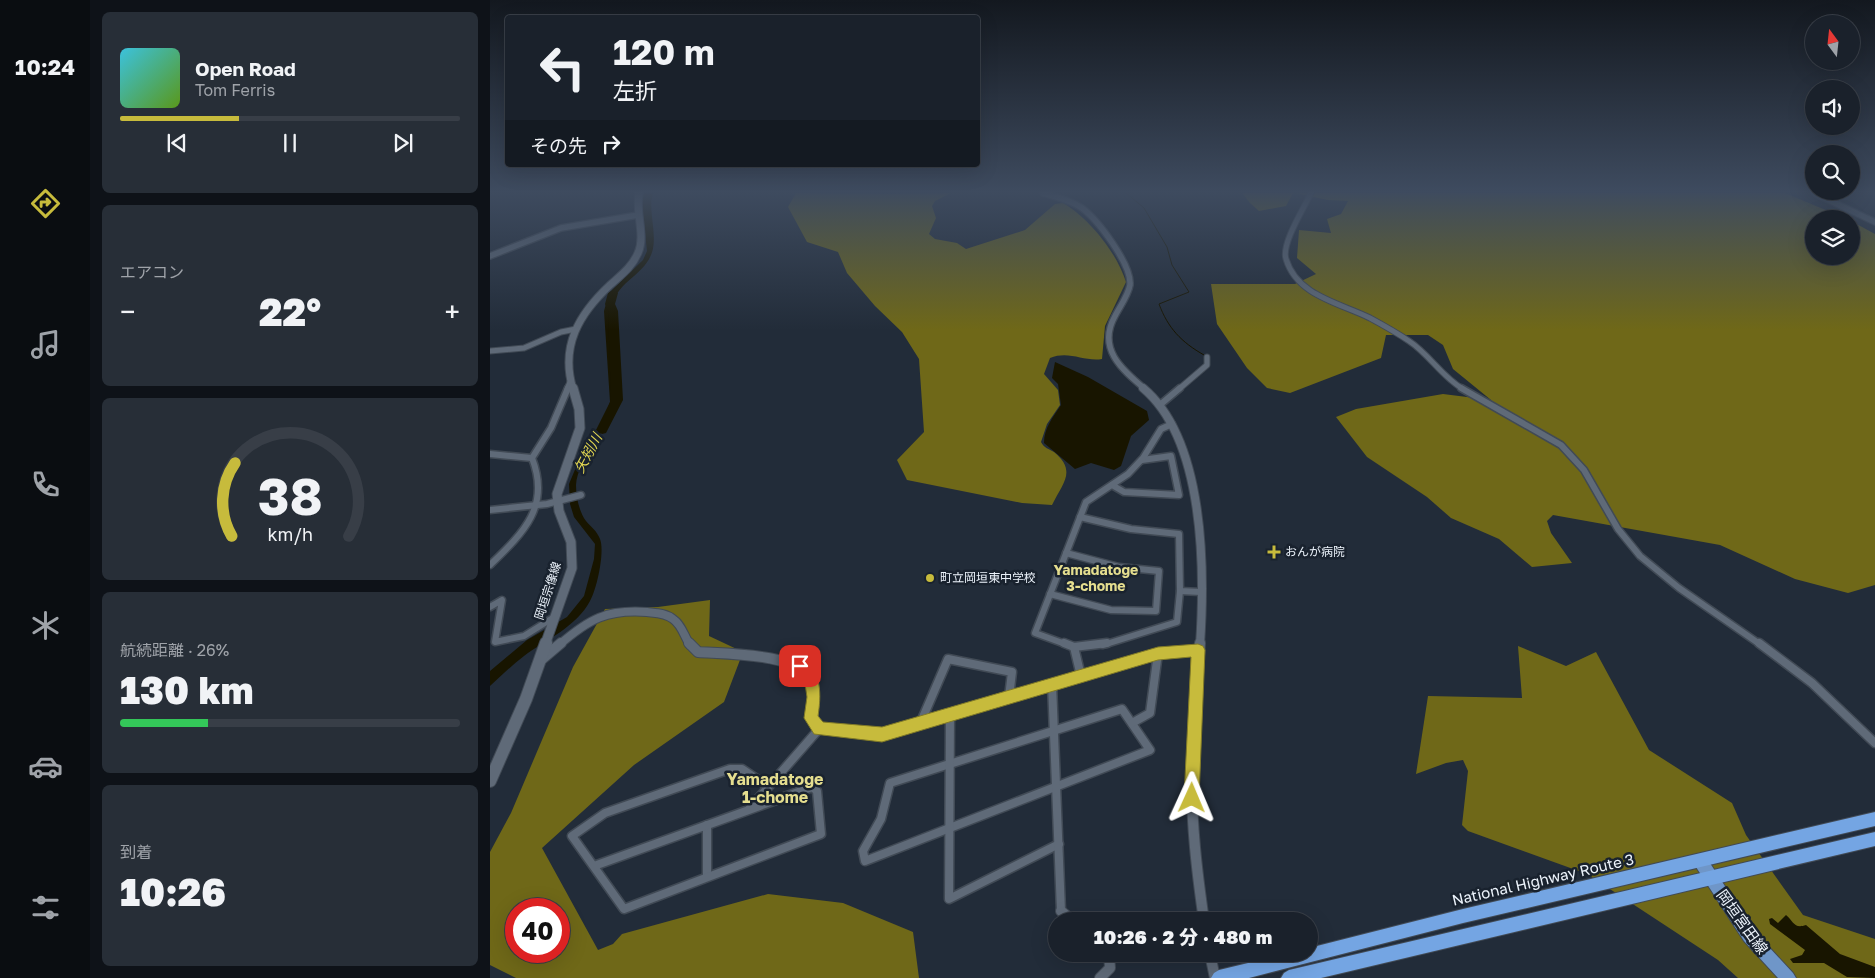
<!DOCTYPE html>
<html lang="ja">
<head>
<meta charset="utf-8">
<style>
  :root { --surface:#1a212b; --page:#272e37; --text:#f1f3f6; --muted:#9fa3a9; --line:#383e47; --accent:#c7bb3c }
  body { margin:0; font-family:"Golos Text","Noto Sans JP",sans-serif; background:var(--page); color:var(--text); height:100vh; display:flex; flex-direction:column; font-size:19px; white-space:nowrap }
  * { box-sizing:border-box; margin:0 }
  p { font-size:16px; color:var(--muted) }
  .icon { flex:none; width:28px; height:28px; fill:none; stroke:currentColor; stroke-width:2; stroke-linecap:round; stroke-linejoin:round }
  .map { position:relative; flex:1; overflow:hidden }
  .panel { display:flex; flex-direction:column; gap:12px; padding:12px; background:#0e1218; width:400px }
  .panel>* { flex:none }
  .hud { position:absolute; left:15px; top:15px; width:475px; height:152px; border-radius:5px; box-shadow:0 5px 20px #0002,0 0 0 1px var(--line); background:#1a212b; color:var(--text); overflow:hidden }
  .needle { width:32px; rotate:345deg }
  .fabs { position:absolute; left:1315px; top:15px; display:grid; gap:10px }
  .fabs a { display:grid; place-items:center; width:55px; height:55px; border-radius:50%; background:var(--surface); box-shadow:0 5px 20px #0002,0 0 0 1px var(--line); font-size:25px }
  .speed { position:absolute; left:15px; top:898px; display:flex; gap:10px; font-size:25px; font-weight:700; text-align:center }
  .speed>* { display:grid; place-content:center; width:65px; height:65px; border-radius:50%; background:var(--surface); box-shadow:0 5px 20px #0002,0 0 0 1px var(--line); line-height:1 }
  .speed .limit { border:8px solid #d22; background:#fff; color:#111 }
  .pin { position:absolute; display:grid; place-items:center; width:42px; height:42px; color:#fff; margin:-21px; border-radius:10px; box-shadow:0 2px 8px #0006 }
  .me { position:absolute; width:55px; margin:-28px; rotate:1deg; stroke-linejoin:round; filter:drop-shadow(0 0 4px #0008) }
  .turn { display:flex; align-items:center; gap:18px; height:105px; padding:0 25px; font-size:22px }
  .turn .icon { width:65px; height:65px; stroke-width:2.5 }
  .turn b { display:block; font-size:35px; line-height:42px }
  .then { display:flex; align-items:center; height:48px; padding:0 25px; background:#0003; gap:10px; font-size:19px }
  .big { font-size:38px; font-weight:800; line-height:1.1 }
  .panel .card { flex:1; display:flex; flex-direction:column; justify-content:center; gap:8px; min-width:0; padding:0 18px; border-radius:8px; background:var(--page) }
  .panel .dial { align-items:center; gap:0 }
  .dial svg { height:130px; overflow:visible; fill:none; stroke:var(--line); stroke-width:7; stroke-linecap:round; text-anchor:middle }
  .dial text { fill:var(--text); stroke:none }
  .song { display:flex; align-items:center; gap:15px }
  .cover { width:60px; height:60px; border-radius:8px; background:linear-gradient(135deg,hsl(190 70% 55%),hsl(90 70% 35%)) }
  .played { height:5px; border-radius:2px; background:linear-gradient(90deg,var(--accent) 35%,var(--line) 35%) }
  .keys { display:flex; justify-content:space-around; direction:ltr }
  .heat { display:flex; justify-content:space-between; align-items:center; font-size:28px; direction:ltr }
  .charge { height:8px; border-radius:4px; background:linear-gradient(90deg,#34c759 26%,var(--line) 0) }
  .trip { position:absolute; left:558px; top:912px; width:270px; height:50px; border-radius:25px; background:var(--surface); box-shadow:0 5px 20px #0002,0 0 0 1px var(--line); font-weight:800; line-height:50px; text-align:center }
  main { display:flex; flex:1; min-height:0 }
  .tab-bar { display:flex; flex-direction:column; width:90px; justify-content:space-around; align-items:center; background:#0a0d11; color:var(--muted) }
  .tab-bar .icon { width:35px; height:35px }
  .tab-bar .active { color:var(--accent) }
  .tab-bar b { font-size:22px; color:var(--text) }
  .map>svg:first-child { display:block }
  .forest { fill:#6f6818; fill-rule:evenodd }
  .water { fill:#181500 }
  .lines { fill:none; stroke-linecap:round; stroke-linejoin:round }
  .stream { stroke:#181500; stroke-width:1 }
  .river { fill:#181500; fill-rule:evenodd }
  .minor-far2-casing { stroke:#414a55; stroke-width:7 }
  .minor-far1-casing { stroke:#414a55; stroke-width:9 }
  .minor-casing { stroke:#414a55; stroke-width:11 }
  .tertiary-far2-casing { stroke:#414a55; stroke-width:8 }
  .tertiary-far1-casing { stroke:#414a55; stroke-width:10 }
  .tertiary-casing { stroke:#414a55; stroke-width:12 }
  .secondary-far2-casing { stroke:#414a55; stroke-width:9 }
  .secondary-far1-casing { stroke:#414a55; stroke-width:11 }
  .secondary-casing { stroke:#414a55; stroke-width:14 }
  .primary-casing { stroke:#414a55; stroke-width:2 }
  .trunk-casing { stroke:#414a55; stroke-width:2 }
  .minor-far2 { stroke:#5f6a78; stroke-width:5 }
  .minor-far1 { stroke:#5f6a78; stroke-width:6 }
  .minor { stroke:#5f6a78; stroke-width:8 }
  .tertiary-far2 { stroke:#5f6a78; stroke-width:5.5 }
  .tertiary-far1 { stroke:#5f6a78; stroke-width:8 }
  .tertiary { stroke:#5f6a78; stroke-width:10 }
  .secondary-far2 { stroke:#5f6a78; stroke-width:7 }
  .secondary-far1 { stroke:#5f6a78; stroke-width:9 }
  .secondary { stroke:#5f6a78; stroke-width:12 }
  .primary { fill:#6f96c8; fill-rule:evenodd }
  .trunk { fill:#74a5e3; fill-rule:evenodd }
  .route { fill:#c7bb3c; stroke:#817a27 }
  .poi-dot { fill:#c7bb3c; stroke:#19222e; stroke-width:2 }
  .labels { text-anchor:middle; stroke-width:5; stroke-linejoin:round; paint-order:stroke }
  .poi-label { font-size:12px; fill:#ecf3fb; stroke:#19222e; text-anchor:start }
  .street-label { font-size:12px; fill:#ecf3fb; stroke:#19222e }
  .water-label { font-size:14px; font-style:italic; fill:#e3d751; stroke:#19222e }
  .neighbourhood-label { font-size:14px; font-weight:bold; fill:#e5de8f; stroke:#19222e }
  .near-street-label { font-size:15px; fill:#ecf3fb; stroke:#19222e }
  .near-neighbourhood-label { font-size:16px; font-weight:bold; fill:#e5de8f; stroke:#19222e }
</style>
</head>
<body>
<main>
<nav class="tab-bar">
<b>10:24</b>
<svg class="icon active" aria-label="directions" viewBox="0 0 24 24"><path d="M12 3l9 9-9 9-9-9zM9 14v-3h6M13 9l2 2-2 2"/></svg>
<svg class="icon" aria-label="music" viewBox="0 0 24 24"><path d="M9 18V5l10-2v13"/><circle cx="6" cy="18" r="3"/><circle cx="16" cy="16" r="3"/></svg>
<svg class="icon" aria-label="phone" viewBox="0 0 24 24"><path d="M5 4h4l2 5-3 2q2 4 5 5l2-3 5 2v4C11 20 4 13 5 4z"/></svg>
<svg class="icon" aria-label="climate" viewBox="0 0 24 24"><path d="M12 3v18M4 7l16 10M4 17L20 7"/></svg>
<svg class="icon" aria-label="car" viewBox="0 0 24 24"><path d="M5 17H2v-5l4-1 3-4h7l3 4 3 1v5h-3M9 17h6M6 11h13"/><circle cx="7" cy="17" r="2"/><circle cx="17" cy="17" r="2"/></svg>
<svg class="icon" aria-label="filters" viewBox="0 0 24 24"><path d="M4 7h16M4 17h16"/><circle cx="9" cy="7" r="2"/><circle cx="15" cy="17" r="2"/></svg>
</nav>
<section class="panel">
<div class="card">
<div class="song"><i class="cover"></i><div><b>Open Road</b><p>Tom Ferris</p></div></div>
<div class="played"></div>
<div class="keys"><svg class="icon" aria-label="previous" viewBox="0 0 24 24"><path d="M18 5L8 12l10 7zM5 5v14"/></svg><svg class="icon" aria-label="pause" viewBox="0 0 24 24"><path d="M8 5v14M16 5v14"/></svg><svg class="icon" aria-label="next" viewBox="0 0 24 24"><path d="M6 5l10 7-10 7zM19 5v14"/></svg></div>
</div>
<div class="card"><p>エアコン</p>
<div class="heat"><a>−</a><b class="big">22°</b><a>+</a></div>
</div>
<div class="card dial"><svg viewBox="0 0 100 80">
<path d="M14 69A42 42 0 1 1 86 69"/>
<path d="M14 69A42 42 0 0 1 16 24" stroke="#c7bb3c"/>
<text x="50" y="56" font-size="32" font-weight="700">38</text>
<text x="50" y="72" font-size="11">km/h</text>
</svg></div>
<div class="card"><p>航続距離 · 26%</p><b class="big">130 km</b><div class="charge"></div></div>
<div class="card"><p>到着</p><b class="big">10:26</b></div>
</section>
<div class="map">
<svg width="1385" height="978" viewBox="0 0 1385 978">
  <rect width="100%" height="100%" fill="#222c39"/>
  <g class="forest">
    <path d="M 306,193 L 402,194 L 461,193 L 445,201 L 442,206 L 446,218 L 439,234 L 445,239 L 467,243 L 476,249 L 535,230 L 565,204 L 573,203 C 599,218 627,253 636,282 L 615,326 L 612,359 C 594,362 579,350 560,358 L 554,374 L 568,390 L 570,405 L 557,424 L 551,442 C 554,448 559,449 564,452 C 587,471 573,483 562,505 L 532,503 L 417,480 L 407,460 L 434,432 L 429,359 L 412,332 L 385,306 L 357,273 L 348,252 L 317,242 L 298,207 Z"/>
    <path d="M 752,193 L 803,193 L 796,206 L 769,211 L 760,203 Z"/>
    <path d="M 805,193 L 1295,193 L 1357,219 L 1324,219 L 1324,256 L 1361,256 L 1361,221 L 1385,234 L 1385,585 L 1358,593 L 1305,579 L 1230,545 L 1063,515 L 1057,521 L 1061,533 L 1082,563 L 1042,567 L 1009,539 L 961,518 L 937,497 L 877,457 L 846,417 L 866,409 L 953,394 L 1001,400 L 963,369 L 953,345 L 938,335 L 896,335 L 891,358 L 800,393 L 777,388 L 757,368 L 727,324 L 721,284 L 805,284 L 826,274 L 807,258 L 809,230 L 841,233 L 837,219 L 851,214 L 858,201 L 838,200 Z"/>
    <path d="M 220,600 L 219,636 L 253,652 L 234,702 L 144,765 L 52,848 L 108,950 L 123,944 L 132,934 L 278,894 L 353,903 L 423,932 L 429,978 L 26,978 L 0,965 L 0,852 L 21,813 L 83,667 L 115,609 L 168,607 ZM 26,909 L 69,909 L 69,951 L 26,951 Z"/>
    <path d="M 1028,646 L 1076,666 L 1106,652 L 1159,750 L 1242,803 L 1256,835 L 1313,915 L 1385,939 L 1385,978 L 1248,978 L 1228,960 L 1097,874 L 978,831 L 972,825 L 978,771 L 973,760 L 956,763 L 926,774 L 938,696 L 1032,698 Z"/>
  </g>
  <g class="water">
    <path d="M 154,193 L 163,193 C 157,211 169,236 161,255 C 152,277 124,283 122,309 C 119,337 131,379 125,403 C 118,431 88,458 86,485 C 86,496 89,512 96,521 C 101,527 107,531 110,539 C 115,551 107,589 100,601 C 86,627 57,639 34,656 C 22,665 11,676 0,686 L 0,671 L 37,640 L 77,617 L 94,596 L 104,559 L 105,544 L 84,517 L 80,504 L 79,484 L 89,460 L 111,427 L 120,402 L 114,311 L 119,293 L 153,260 L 157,251 L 152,204 Z"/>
    <path d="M 565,362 L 598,377 L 657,411 L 659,420 L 641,436 L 631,466 L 624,470 L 601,463 L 585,469 L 554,443 C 554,428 563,417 571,405 L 568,384 L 562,378 Z"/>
    <path d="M 1296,915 C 1304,922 1304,929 1316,925 L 1350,954 L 1385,967 L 1385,978 L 1357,977 L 1334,963 L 1303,963 L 1300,959 L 1312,955 L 1315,950 L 1280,924 L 1279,919 L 1282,918 L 1288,923 Z"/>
  </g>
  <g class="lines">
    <path class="stream" d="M 636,193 L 654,208 L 677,247 L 682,265 L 699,292 L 669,304 C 678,328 691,342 714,355"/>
    <path class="river" d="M 123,290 L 128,293 L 125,304 L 128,311 L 133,400 L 116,433 L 112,434 L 106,430 L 121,400 L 118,311 L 115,304 L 118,293 Z"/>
    <g class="minor-far2-casing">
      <g id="minor-far2">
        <path d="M 821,193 C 814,208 791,244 796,259 C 807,296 850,303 880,318 C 893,325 907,333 919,341 C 939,354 952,377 973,389"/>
        <path d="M 0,351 L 34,348 L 71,332 L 86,329"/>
        <path d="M 77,389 L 80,382"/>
        <path d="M 689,389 L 717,365 L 717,357"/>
      </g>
    </g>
    <g class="minor-far1-casing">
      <g id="minor-far1">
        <path d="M 971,388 L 1071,445 L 1094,470 L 1128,529 L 1150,556 L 1189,588 L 1271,645"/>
        <path d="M 671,404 L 690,388"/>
        <path d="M 0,454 L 42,458"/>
        <path d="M 42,458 L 61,428 L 78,388"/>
        <path d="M 622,485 L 634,492 L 689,495 L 681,456 L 652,460"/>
        <path d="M 0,510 L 57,504 L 91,495"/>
        <path d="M 590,517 L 641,529 L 689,534 L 690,591 L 711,592"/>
        <path d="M 0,565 C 33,533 61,507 42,458"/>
        <path d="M 560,594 L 621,610 L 666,611 L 669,571 L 629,567 L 576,553"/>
        <path d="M 0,607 L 12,600 L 5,642 L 34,636 L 66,616"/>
        <path d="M 578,645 L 545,633 L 596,502 L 638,474 L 653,458 L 671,429 L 682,424"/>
        <path d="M 613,645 L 687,622 L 690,591"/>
      </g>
    </g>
    <g class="minor-casing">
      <g id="minor">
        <path d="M 574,643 L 584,647 L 591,676"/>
        <path d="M 1269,643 L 1322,683 L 1385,743"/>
        <path d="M 584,647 L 617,643"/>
        <path d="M 562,684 L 668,653 L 708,651"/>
        <path d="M 632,709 L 660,750 L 375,861 L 373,851 L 391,819 L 400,783 Z"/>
        <path d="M 460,714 L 459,899 L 569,844"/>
        <path d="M 642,723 L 660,713 L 668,653"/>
        <path d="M 430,724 L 458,659 L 522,672 L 519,697"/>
        <path d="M 260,808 L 329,729 L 392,734 L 562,684 L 571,911"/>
        <path d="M 217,825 L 217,876"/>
        <path d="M 104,866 L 322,787 L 327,791 L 331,834 L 134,909 L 82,836 L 115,813 L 240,769 L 252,769 L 277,786"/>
      </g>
    </g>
    <g class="tertiary-far2-casing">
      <g id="tertiary-far2">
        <path d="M 553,193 C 566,197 581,200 592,208 C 608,220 642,265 640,285 C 638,296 630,306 625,316 C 607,348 631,369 655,389"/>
        <path d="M 1324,193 L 1385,222"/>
        <path d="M 0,256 L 71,228 L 148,215"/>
      </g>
    </g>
    <g class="tertiary-far1-casing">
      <g id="tertiary-far1">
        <path d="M 653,388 C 715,440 715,570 710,645"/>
        <path d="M 69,645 C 99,619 117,609 157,612 C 166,613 176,613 183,619 C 192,625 194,636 200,645"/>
      </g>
    </g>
    <g class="tertiary-casing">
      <g id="tertiary">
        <path d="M 199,643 L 208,652 C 234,654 311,653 322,681 C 329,701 315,710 329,729"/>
        <path d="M 710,643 C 707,687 702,730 702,773 C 701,823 707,872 714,921"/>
        <path d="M 51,660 L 71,643"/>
        <path d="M 571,911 L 583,921"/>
        <path d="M 720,954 L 725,978"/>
        <path d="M 610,978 L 620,968 L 619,954"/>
      </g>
    </g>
    <g class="secondary-far2-casing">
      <path id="secondary-far2" d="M 83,389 C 70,346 89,314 120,285 C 131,275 142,267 148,253 C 156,235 145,213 149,193"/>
    </g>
    <g class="secondary-far1-casing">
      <path id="secondary-far1" d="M 55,645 L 82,568 L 81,542 L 69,511 L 67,494 L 90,428 L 89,409 L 83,388"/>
    </g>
    <g class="secondary-casing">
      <path id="secondary" d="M 0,781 L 36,699 L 56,643"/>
    </g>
    <g class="primary-casing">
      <path id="primary" d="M 1211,855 L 1216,857 L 1264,931 L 1303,973 L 1306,978 L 1288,978 L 1254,941 L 1206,867 L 1204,862 L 1206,857 Z"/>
    </g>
    <g class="trunk-casing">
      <g id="trunk">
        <path d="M 1385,812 L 1385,826 L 973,923 L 759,978 L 721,978 L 724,973 L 729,970 L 795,954 L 819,954 L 819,948 L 973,909 Z"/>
        <path d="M 1385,832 L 1385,846 L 831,978 L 791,978 L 794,973 L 799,970 Z"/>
      </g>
    </g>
    <use href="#minor-far2" class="minor-far2"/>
    <use href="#minor-far1" class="minor-far1"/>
    <use href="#minor" class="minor"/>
    <use href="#tertiary-far2" class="tertiary-far2"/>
    <use href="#tertiary-far1" class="tertiary-far1"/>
    <use href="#tertiary" class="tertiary"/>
    <use href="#secondary-far2" class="secondary-far2"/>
    <use href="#secondary-far1" class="secondary-far1"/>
    <use href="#secondary" class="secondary"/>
    <use href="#primary" class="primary"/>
    <use href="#trunk" class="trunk"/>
  </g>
  <linearGradient id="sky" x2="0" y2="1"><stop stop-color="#13181f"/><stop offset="0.58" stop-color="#3e4b5f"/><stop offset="1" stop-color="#3e4b5f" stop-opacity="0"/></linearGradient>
  <rect width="1385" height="330" fill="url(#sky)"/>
  <path class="route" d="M 708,644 L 713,646 L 715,650 L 709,798 L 707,804 L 702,806 L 697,804 L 694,798 L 701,657 L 668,660 L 392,742 L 324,734 L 314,718 L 317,697 L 315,684 L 304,666 L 306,661 L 310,660 C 333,668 331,697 328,716 L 333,722 L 392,727 L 668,647 Z"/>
  <g class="poi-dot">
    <path d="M781.5 544.5h5v5h5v5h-5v5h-5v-5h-5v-5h5z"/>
    <circle cx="440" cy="578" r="5"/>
  </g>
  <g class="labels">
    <g class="poi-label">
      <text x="795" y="556">おんが病院</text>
      <text x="450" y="582">町立岡垣東中学校</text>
    </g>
    <g class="street-label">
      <text transform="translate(58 591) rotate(-72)" y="4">岡垣宗像線</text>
    </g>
    <g class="water-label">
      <text transform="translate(98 453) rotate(-62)" y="5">矢矧川</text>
    </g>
    <g class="neighbourhood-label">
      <text x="606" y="575">Yamadatoge<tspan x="606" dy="16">3-chome</tspan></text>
    </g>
    <g class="near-street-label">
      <text transform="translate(1053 880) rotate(-13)" y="5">National Highway Route 3</text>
      <text transform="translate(1252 922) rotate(54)" y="5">岡垣宮田線</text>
    </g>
    <g class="near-neighbourhood-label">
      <text x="285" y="785">Yamadatoge<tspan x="285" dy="18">1-chome</tspan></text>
    </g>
  </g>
</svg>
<div class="fabs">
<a><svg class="needle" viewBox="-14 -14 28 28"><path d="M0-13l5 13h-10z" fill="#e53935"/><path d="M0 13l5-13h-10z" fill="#9fa3a9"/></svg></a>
<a><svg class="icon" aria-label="sound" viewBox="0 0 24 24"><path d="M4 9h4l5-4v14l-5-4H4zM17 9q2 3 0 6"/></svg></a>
<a><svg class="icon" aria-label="search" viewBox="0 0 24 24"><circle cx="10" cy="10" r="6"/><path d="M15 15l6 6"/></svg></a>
<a><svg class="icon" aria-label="layers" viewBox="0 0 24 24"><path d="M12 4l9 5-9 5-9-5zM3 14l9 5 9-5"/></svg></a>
</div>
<div class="speed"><div class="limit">40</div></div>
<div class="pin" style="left:310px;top:666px;background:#d93025"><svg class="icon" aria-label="arrive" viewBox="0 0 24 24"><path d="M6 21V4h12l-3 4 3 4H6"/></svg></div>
<svg class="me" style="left:702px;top:798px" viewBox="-20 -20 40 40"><path d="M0-17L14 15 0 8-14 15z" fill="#c7bb3c" stroke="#fff" stroke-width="4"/></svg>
<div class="trip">10:26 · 2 分 · 480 m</div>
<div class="hud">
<div class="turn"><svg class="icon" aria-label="left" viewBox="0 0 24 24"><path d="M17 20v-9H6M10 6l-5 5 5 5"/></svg><div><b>120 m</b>左折</div></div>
<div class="then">その先<svg class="icon" aria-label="right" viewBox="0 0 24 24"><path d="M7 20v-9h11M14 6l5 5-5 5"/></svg></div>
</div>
</div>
</main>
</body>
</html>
